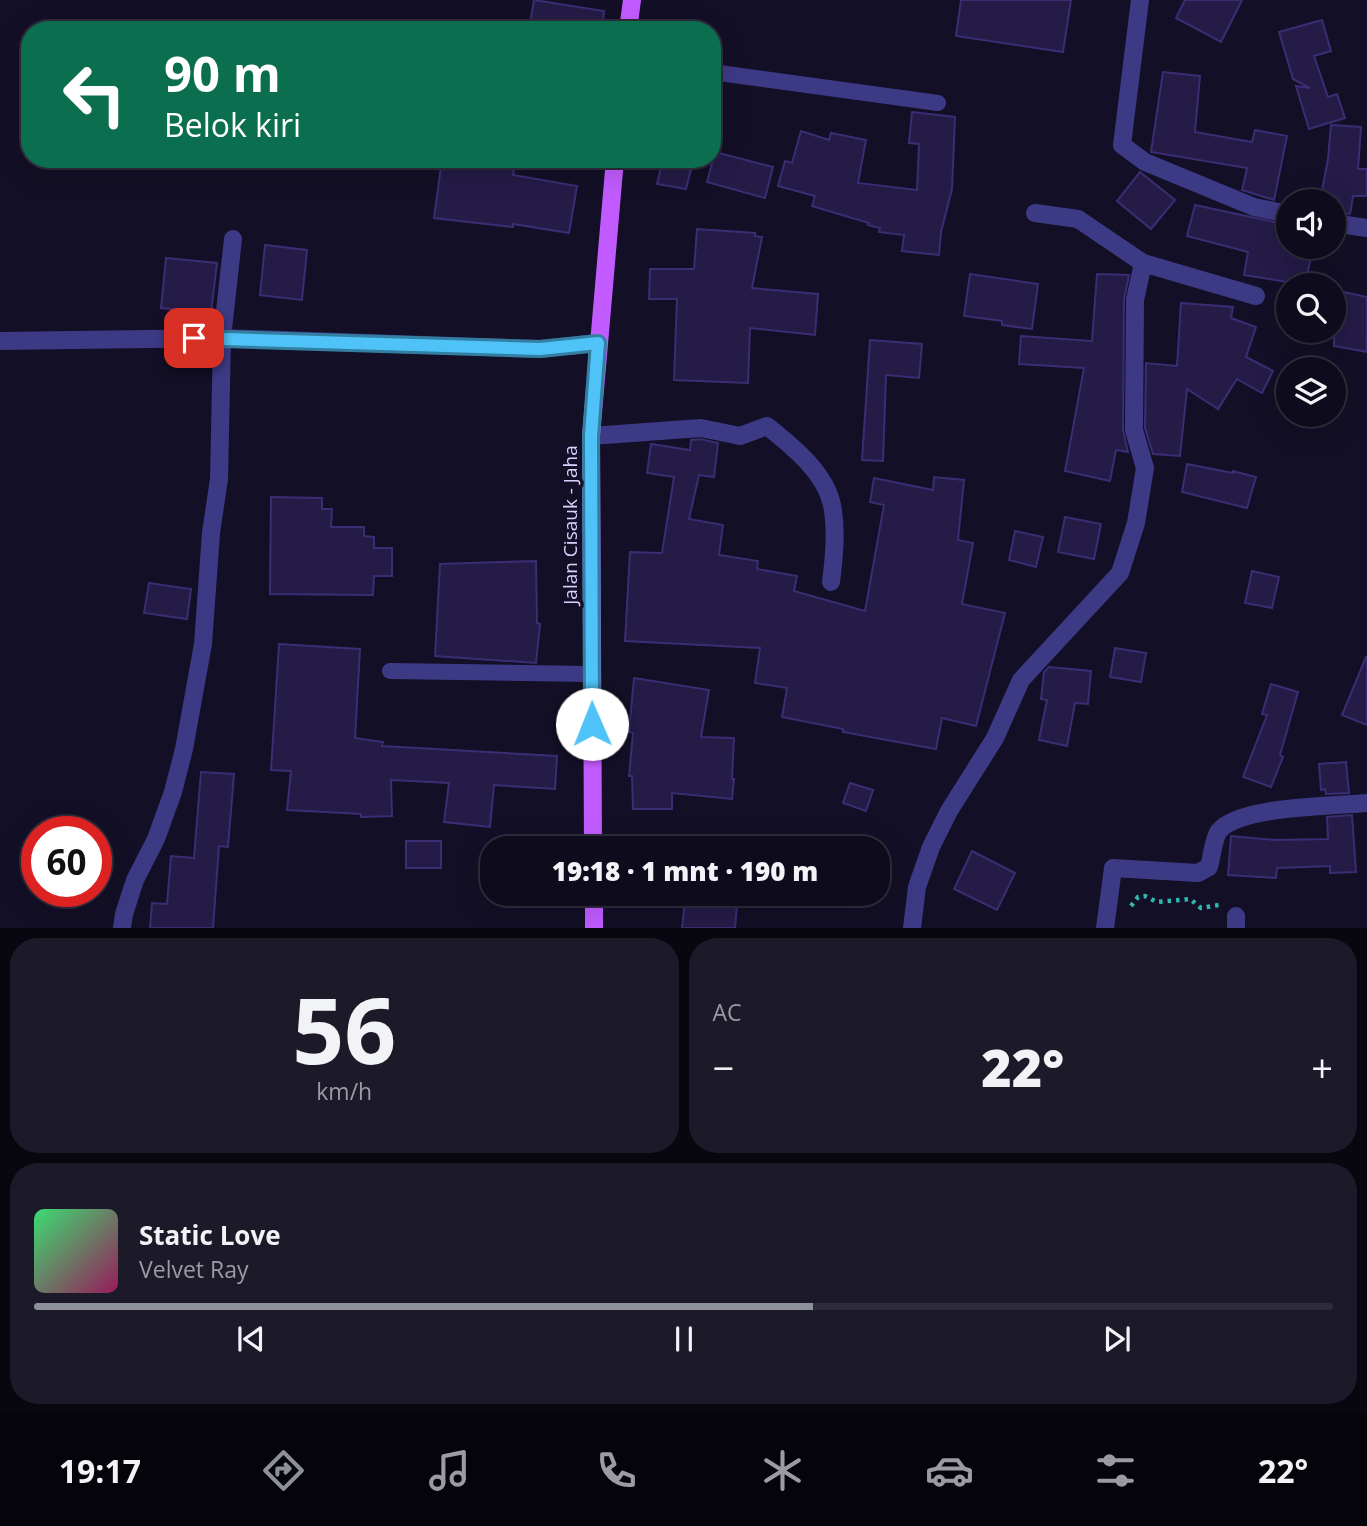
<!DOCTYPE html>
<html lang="id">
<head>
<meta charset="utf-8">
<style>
  :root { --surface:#0e0b1c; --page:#1c1929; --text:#f1f3f6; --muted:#9b9ba3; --line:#2e2b3b; --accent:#8c9099 }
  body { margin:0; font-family:"Open Sans",sans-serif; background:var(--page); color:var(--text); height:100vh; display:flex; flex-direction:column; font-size:26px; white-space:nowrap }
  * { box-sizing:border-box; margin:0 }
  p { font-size:23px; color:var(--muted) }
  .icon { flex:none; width:38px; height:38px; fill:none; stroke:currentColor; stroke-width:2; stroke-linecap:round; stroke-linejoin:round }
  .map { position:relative; height:928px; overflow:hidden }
  .sheet { display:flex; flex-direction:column; gap:10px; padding:10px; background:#08060f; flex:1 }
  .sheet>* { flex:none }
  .guide { position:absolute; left:21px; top:21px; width:700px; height:147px; border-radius:28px; box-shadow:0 7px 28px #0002,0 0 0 2px var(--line); background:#0b6e4f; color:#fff; overflow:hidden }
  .tools { position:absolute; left:1276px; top:189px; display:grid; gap:14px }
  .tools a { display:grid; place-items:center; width:70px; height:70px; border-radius:50%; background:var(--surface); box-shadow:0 7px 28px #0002,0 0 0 2px var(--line); font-size:35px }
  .speed { position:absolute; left:21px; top:816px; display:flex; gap:14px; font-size:35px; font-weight:700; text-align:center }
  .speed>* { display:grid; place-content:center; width:91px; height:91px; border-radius:50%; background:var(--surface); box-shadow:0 7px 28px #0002,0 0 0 2px var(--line); line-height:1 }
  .speed .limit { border:10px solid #d22; background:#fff; color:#111 }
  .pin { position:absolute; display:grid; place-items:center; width:60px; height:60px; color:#fff; margin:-30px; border-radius:14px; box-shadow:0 4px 10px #0006 }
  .me { position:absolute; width:77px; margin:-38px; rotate:359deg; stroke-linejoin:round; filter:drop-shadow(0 0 5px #0008) }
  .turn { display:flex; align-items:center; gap:24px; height:147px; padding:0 28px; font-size:32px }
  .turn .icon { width:91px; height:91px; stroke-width:2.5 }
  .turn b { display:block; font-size:49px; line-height:60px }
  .big { font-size:52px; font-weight:800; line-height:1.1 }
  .sheet .tile { flex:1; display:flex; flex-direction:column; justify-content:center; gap:10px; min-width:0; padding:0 24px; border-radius:28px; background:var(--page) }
  .sheet .dial { align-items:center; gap:0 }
  .dial b { font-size:91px; line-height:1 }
  .song { display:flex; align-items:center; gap:21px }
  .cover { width:84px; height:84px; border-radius:10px; background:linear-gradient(135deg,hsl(140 70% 55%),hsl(330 70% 35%)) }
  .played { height:7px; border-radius:4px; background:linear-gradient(90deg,var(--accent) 60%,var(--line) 60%) }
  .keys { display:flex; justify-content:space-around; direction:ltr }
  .heat { display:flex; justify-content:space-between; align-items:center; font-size:38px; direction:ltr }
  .sheet .tiles { flex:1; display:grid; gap:10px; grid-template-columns:1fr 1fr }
  .tile:last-child { grid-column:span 2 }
  .trip { position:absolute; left:480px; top:836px; width:410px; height:70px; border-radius:28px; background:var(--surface); box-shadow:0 7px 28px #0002,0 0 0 2px var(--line); font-weight:800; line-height:70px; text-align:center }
  .tab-bar { display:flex; height:112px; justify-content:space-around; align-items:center; background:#06040b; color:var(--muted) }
  .tab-bar .icon { width:49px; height:49px }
  .tab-bar .on { color:var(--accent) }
  .tab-bar b { font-size:32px; color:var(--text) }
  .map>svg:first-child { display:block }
  .building { fill:#241b47; stroke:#3b2d73; stroke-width:2 }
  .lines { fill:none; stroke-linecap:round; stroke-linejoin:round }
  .path { stroke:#2fb8b0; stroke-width:4.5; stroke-dasharray:3.5 5; stroke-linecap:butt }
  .service { stroke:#3d3a85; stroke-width:16 }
  .minor { stroke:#3d3a85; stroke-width:18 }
  .primary { stroke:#c25bff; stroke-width:18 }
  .route-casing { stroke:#337fa1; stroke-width:18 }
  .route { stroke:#4fc3f7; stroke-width:12 }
  .labels { text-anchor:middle; stroke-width:7; stroke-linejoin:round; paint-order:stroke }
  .street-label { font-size:19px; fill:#d9d4ff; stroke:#130f26 }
</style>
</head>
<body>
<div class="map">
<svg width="1367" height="928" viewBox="0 0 1367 928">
  <rect width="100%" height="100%" fill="#130f26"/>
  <g class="building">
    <path d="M 534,0 L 604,11 L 602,30 L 529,30 Z"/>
    <path d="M 961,0 L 1071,0 L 1063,52 L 956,36 Z"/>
    <path d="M 1185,0 L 1242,0 L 1221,42 L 1176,18 Z"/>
    <path d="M 1322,20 L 1331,51 L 1314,56 L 1328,97 L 1337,94 L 1345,118 L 1309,129 L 1296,86 L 1310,88 L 1293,79 L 1279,32 Z"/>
    <path d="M 1163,72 L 1200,76 L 1195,132 L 1252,142 L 1255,130 L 1287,136 L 1274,200 L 1242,190 L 1247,168 L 1151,152 Z"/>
    <path d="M 912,112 L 955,117 L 952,189 L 941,232 L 939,255 L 902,251 L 904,235 L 879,232 L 880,228 L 868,225 L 869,223 L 812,206 L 815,196 L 778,186 L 785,161 L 792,163 L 801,131 L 829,140 L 831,133 L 866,140 L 858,183 L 917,190 L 919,144 L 909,143 Z"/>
    <path d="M 1331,125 L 1361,127 L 1358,169 L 1367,169 L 1367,196 L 1353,196 L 1350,214 L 1334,212 L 1334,201 L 1320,201 L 1328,159 Z"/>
    <path d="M 715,152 L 773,167 L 765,198 L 707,182 Z"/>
    <path d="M 442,159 L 475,159 L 515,164 L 513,175 L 577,186 L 569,233 L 513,224 L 513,227 L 434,218 Z"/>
    <path d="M 662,163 L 691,169 L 686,189 L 657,184 Z"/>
    <path d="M 1140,172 L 1175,200 L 1151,229 L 1117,201 Z"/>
    <path d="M 1195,205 L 1288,225 L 1288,247 L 1313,247 L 1305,285 L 1244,275 L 1248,252 L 1187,236 Z"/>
    <path d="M 697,229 L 755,233 L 755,236 L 762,237 L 752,288 L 818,294 L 815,335 L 750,328 L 748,383 L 674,380 L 677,299 L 649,299 L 650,269 L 694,269 Z"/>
    <path d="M 265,245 L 307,250 L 302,300 L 260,295 Z"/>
    <path d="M 166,258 L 217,263 L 211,313 L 161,308 Z"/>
    <path d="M 970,274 L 1038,284 L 1032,329 L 1002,325 L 1002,321 L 964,316 Z"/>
    <path d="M 1097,274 L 1129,275 L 1124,300 L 1123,430 L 1128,452 L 1116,450 L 1110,481 L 1065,471 L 1084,368 L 1019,364 L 1021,336 L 1092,341 Z"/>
    <path d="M 1334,290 L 1367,297 L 1367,352 L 1334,346 Z"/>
    <path d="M 1181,303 L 1233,307 L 1231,318 L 1256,327 L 1246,357 L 1273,371 L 1262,393 L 1237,379 L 1218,409 L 1187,389 L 1180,456 L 1153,454 L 1145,428 L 1146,363 L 1177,366 Z"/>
    <path d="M 870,340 L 922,344 L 919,378 L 886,375 L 883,461 L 862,460 Z"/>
    <path d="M 700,439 L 718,443 L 714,477 L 699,475 L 689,519 L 723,525 L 719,555 L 758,561 L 757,569 L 797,576 L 794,591 L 865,611 L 884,505 L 870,502 L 874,478 L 933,490 L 934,477 L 964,480 L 958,540 L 973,543 L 962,604 L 1005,613 L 976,726 L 942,718 L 936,749 L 843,732 L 843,729 L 782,717 L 787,688 L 755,683 L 760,648 L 625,641 L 630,552 L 662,553 L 674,477 L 647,473 L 651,444 L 690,450 L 691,440 Z"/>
    <path d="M 1187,464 L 1233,473 L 1233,471 L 1256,477 L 1247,508 L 1182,492 Z"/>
    <path d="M 271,497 L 322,498 L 322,509 L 332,509 L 331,527 L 364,527 L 364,536 L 374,537 L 374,548 L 392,548 L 392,576 L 374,576 L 373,595 L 270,594 Z"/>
    <path d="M 1065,517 L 1101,524 L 1094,559 L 1058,552 Z"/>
    <path d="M 1015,531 L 1043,537 L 1036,567 L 1009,560 Z"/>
    <path d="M 536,561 L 537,623 L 540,624 L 536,663 L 435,656 L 440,564 Z"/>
    <path d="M 1252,571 L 1279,577 L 1272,608 L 1245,603 Z"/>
    <path d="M 149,583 L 191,589 L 187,619 L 144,613 Z"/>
    <path d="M 279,644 L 360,649 L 355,738 L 383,742 L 382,746 L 557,756 L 555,789 L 494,785 L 490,827 L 444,822 L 449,783 L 391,780 L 392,816 L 361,817 L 361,814 L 287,810 L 291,771 L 271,770 Z"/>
    <path d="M 1115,648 L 1146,653 L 1141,682 L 1110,677 Z"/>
    <path d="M 1366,657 L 1367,657 L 1367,725 L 1342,715 Z"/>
    <path d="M 1049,667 L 1091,671 L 1088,704 L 1075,703 L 1067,746 L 1039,740 L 1047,700 L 1041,699 L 1044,672 Z"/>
    <path d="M 634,678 L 709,690 L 701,737 L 734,738 L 732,779 L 734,779 L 732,799 L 672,793 L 672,809 L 633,809 L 632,776 L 629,776 L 633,733 L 629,732 Z"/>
    <path d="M 1271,684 L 1298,692 L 1280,755 L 1283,757 L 1271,787 L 1243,777 L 1267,715 L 1262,714 Z"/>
    <path d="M 1346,762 L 1349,793 L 1326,794 L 1325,789 L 1321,790 L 1319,764 Z"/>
    <path d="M 201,772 L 234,774 L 228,847 L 219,846 L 213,928 L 150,928 L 152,903 L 167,904 L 171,856 L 194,858 Z"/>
    <path d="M 850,783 L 873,790 L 866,811 L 843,803 Z"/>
    <path d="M 1352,815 L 1356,872 L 1330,873 L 1330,866 L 1277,868 L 1276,878 L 1228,875 L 1231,836 L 1275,840 L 1328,839 L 1327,817 Z"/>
    <rect x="406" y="841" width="35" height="27"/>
    <path d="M 972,851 L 1015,873 L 997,910 L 954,889 Z"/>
    <path d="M 685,900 L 737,905 L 735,928 L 682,928 Z"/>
  </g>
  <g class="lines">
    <path class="path" d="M 1131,906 L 1138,897 L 1145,896 L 1157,902 L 1190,899 L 1201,908 L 1219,905"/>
    <g class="service">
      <path d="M 712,72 L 938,103"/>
      <path d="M 390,671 L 591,674"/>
    </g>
    <g class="minor">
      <path d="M 1140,0 L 1122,145 L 1145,162 L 1254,207 L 1288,214"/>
      <path d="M 1035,213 L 1078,219 L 1143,263 L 1256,296"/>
      <path d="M 1334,223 L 1367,228"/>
      <path d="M 0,341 L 222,338 L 540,349 L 598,343"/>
      <path d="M 591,436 L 701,428 L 740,436 L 767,426 C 792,446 825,472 832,505 C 837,530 834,558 831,582"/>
      <path d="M 1236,916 L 1236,928"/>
      <path d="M 122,928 L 124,914 L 135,880 L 156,839 L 173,792 L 184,749 L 203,644 L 211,533 L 219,479 L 222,338 L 233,239"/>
      <path d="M 912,928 L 917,887 L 931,847 L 949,811 L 995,738 L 1021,680 L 1120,573 L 1136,523 L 1145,468 L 1134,430 L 1135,300 L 1143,263"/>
      <path d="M 1105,928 L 1113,868 L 1198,873 L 1209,867 C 1212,857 1213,839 1219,831 C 1239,806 1334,806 1367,803"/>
    </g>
    <g class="primary">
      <path d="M 628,30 L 632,0"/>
      <path d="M 593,849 L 591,436 L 615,159"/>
      <path d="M 594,894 L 594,928"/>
    </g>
  </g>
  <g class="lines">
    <g class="route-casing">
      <path id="route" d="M 194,338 L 540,349 L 598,343 L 591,436 L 592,724"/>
    </g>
    <use href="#route" class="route"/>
  </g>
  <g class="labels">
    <g class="street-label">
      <text transform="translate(570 525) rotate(-90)" y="7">Jalan Cisauk - Jaha</text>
    </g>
  </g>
</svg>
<div class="tools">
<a><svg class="icon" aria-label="sound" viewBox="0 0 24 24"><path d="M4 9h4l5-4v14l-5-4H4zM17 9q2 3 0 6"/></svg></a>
<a><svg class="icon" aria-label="search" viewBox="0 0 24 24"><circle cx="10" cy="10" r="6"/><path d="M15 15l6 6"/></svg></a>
<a><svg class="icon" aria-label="layers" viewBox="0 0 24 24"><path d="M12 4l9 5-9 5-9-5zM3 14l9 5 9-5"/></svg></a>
</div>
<div class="speed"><div class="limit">60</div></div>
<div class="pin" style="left:194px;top:338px;background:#d93025"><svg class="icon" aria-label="arrive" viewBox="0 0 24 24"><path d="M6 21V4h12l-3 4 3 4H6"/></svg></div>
<svg class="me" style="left:592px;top:724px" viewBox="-20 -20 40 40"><circle r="19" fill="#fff"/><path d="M0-13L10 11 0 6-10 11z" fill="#4fc3f7"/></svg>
<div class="trip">19:18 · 1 mnt · 190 m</div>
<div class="guide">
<div class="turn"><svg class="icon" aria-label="left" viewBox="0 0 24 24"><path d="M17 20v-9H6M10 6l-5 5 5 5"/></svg><div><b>90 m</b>Belok kiri</div></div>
</div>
</div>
<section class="sheet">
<div class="tiles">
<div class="tile dial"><b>56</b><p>km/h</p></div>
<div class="tile"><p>AC</p>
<div class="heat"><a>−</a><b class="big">22°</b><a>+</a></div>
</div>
<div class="tile">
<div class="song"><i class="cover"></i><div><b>Static Love</b><p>Velvet Ray</p></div></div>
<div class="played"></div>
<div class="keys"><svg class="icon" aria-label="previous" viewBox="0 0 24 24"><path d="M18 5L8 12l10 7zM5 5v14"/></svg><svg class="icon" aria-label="pause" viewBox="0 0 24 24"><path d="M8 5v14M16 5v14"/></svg><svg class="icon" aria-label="next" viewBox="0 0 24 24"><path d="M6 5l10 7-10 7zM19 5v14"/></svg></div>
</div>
</div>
</section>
<nav class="tab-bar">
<b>19:17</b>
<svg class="icon on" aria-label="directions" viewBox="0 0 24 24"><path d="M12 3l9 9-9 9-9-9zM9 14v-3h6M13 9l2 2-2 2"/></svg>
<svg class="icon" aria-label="music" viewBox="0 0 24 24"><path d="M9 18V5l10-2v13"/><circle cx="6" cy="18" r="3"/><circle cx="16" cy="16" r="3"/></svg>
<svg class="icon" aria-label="phone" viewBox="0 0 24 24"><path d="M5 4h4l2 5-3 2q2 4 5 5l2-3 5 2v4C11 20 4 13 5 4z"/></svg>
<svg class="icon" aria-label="climate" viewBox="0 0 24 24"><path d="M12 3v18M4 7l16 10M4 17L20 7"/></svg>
<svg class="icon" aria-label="car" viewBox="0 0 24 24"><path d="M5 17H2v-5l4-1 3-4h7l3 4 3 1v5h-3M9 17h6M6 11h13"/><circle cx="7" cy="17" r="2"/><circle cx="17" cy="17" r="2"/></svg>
<svg class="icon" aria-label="filters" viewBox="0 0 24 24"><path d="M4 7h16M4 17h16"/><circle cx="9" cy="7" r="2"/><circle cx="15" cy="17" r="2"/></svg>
<b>22°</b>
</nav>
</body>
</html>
